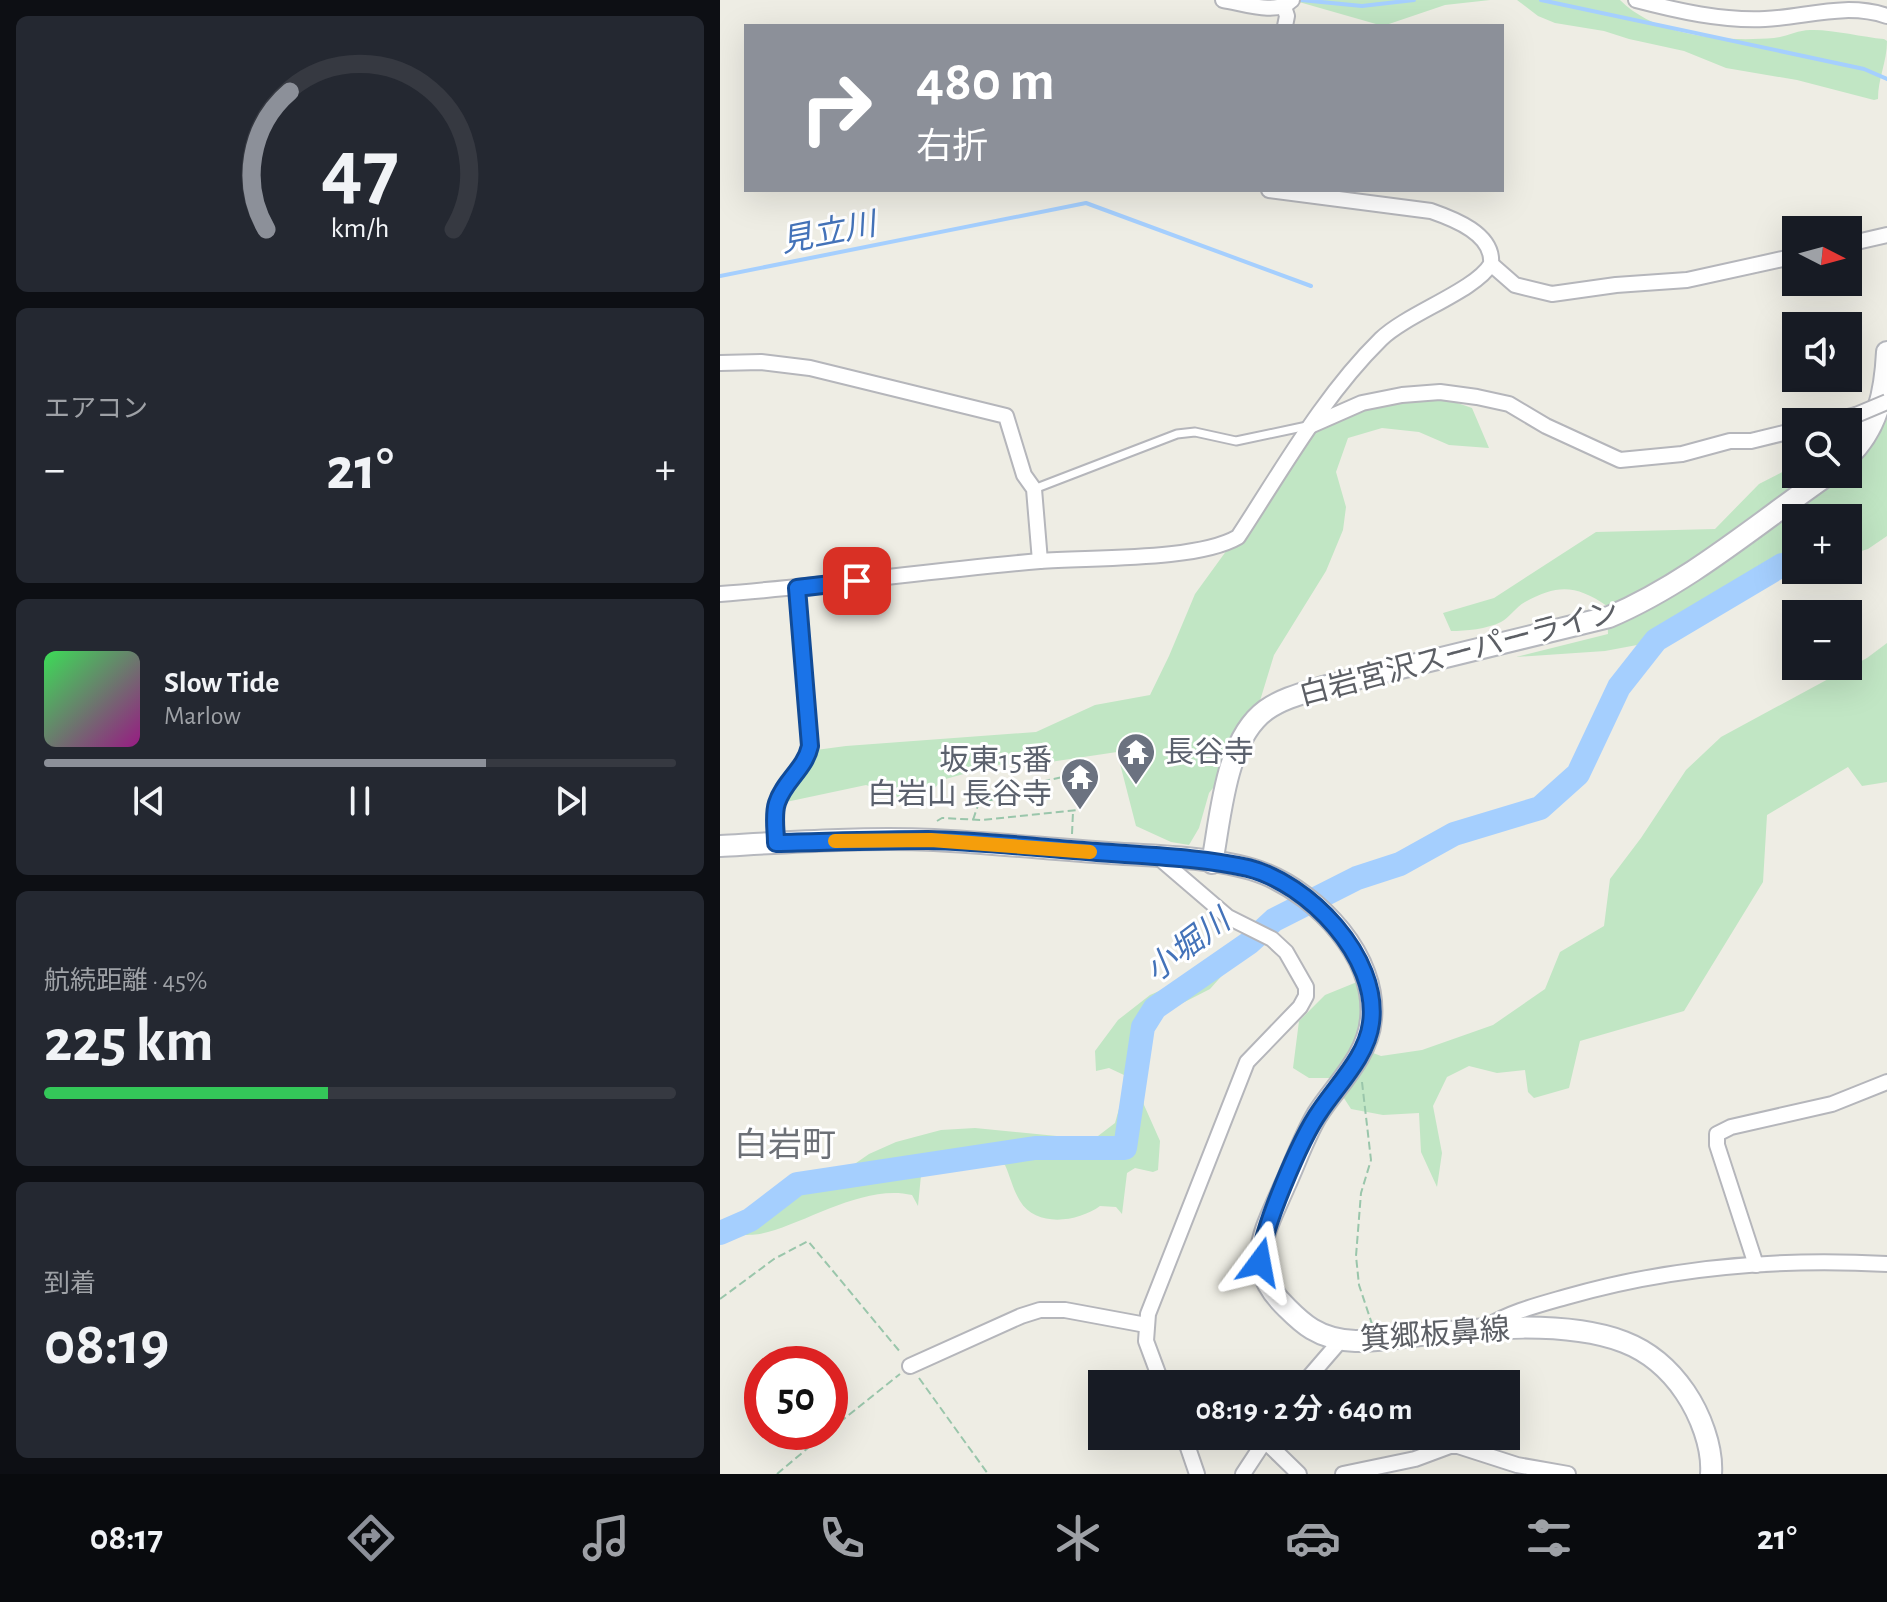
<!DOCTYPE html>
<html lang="ja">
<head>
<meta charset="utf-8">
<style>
  :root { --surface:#171b24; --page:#242831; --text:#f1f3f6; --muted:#9ea1a6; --line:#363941; --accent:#8c9099 }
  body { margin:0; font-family:"Alegreya Sans","Noto Sans JP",sans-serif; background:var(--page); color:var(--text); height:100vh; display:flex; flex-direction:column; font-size:30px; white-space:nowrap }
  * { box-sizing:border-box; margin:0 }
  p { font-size:26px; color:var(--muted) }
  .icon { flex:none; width:44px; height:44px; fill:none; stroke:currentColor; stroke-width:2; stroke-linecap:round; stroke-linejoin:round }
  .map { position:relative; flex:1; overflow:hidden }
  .panel { display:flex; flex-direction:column; gap:16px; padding:16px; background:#0d0f14; width:720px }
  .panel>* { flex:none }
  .top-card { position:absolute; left:24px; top:24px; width:760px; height:168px; border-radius:0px; box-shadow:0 8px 32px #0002; background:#8c9099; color:#fff; overflow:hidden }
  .needle { width:52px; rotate:96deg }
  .tools { position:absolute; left:1062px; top:216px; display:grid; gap:16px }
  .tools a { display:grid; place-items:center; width:80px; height:80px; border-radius:0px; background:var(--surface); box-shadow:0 8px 32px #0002; font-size:40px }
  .speed { position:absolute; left:24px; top:1346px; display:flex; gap:16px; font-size:40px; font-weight:700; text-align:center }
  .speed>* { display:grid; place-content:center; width:104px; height:104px; border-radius:50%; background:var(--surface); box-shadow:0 8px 32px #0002; line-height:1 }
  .speed .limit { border:12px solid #d22; background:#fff; color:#111 }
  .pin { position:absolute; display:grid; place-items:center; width:68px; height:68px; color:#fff; margin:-34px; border-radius:16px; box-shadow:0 4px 12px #0006 }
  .me { position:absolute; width:88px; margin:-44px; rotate:13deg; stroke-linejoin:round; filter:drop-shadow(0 0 6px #0008) }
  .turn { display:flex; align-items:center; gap:28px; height:168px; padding:0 40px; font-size:36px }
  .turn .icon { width:104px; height:104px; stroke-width:2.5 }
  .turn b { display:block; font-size:56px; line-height:68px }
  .big { font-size:60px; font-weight:600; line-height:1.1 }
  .panel .tile { flex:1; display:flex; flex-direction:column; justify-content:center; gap:12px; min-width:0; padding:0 28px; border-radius:12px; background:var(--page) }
  .panel .dial { align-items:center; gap:0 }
  .dial svg { height:208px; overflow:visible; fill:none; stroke:var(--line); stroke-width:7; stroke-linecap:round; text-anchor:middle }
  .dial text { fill:var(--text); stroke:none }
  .song { display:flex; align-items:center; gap:24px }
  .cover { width:96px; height:96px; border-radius:12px; background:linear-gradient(135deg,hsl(130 70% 55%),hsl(310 70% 35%)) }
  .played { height:8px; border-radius:4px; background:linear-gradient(90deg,var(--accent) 70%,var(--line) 70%) }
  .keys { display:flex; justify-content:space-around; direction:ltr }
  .heat { display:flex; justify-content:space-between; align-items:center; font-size:44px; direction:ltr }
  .charge { height:12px; border-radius:6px; background:linear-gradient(90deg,#34c759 45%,var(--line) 0) }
  .trip { position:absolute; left:368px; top:1370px; width:432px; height:80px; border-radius:0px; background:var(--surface); box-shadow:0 8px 32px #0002; font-weight:600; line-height:80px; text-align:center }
  .menu { display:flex; height:128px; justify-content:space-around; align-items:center; background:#090b0e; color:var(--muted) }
  .menu .icon { width:56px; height:56px }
  .menu .on { color:var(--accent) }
  .menu b { font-size:36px; color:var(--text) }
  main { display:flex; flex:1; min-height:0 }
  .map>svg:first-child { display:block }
  .green { fill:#c1e6c4 }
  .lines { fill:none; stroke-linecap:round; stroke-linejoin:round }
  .stream { stroke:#a5cffe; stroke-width:4 }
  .river { stroke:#a5cffe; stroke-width:24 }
  .lane-casing { stroke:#b5b6bb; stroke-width:11 }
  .street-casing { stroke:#b5b6bb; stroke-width:18 }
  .secondary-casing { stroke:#b6b8be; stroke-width:24 }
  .path { stroke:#9ac6ab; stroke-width:2; stroke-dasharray:8 4; stroke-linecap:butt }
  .lane { stroke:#fff; stroke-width:7 }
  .street { stroke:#fff; stroke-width:14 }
  .secondary { stroke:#fff; stroke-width:20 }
  .street-bridge-casing { stroke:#b5b6bb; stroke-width:18; stroke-linecap:butt }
  .street-bridge { stroke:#fff; stroke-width:14 }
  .route-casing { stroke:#114b97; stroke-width:20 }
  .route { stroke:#1a73e8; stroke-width:14 }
  .slow { stroke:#f59e0b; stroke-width:14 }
  .labels { text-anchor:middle; stroke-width:6; stroke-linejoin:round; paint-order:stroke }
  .street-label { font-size:30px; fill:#5c5f65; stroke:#fff }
  .worship-label { font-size:30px; fill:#5b616d; stroke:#fff; text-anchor:start }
  .water-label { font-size:32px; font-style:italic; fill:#4473b9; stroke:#fff }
  .quarter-label { font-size:34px; fill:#6d7177; stroke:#fff }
</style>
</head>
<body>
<main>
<section class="panel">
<div class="tile dial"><svg viewBox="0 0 100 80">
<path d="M14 69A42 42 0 1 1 86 69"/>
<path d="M14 69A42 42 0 0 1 23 16" stroke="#8c9099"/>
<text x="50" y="56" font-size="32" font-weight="700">47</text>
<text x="50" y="72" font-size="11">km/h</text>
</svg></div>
<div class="tile"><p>エアコン</p>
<div class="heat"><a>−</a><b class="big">21°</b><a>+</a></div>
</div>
<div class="tile">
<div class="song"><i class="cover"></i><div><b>Slow Tide</b><p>Marlow</p></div></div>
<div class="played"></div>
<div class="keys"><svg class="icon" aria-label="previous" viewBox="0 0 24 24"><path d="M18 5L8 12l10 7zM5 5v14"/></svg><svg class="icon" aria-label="pause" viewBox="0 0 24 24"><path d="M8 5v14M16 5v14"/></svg><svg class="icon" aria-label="next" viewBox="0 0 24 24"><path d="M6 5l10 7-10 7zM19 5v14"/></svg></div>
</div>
<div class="tile"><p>航続距離 · 45%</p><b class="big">225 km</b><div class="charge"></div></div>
<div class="tile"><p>到着</p><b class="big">08:19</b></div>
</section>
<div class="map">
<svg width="1167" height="1474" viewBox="0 0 1167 1474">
  <rect width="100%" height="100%" fill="#eeede4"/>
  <g class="green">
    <path d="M 572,0 L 770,0 L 725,5 L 663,26 Z"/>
    <path d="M 797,0 L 900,0 C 937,37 1005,42 1054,38 C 1066,37 1078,30 1090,30 C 1111,29 1142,37 1164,39 L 1167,41 C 1167,62 1158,78 1158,99 L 1154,100 L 1077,80 L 1006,68 L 964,51 L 909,39 L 884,31 L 835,23 L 818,16 Z"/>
    <path d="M 720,397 L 752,408 L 769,448 L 729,445 L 699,432 L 662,428 L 628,438 L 616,472 L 626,507 L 623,530 L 606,571 L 554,655 L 539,704 L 501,778 L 489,793 L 479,828 L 469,845 L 451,842 L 416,826 L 397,752 L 330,762 L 276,765 L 222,780 L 210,793 L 194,803 L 146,785 L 66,802 L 93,761 L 96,750 L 126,746 L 316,732 L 375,705 L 430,695 L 449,656 L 475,594 L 594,430 L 640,410 Z"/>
    <path d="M 1167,420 L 1167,536 L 1148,549 L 1128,555 L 1128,518 L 1076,518 L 1076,557 L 1063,555 L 917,645 L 885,651 L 796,657 L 888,634 L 887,606 C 856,585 838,584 805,602 C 796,607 790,617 781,622 C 767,629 746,631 731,631 L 723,613 L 774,598 L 876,532 L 995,529 L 1039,484 L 1076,465 L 1076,474 L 1128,474 L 1128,439 Z"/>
    <path d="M 1167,643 L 1167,782 L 1142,786 L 1128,767 L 1047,815 L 1043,882 L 964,1011 L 860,1041 L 849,1088 L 814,1098 L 808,1092 L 805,1070 L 777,1073 L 749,1066 L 727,1077 L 713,1106 L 722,1153 L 717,1187 L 701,1152 L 699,1113 L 663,1115 L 631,1109 L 611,1078 L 589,1078 L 573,1068 L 579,1021 L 605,995 L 637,982 L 641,1015 L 635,1046 L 661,1056 L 702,1050 L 773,1025 L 825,989 L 840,952 L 884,926 L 890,879 L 921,838 L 966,770 L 1001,737 L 1147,658 Z"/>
    <path d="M 510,946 L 517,948 L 515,961 L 490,989 L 447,1011 L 430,1029 L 422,1090 L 424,1105 L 440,1141 L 438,1170 L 433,1172 L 415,1168 L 407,1173 L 402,1214 L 396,1207 L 380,1206 C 358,1222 316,1228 300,1201 C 293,1190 290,1176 285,1165 L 202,1165 L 198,1206 L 192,1195 C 146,1184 91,1220 48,1232 C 28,1238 20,1231 0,1243 L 0,1228 L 47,1198 L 113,1179 L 149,1154 L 176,1142 L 221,1130 L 255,1128 L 357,1138 L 378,1136 L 395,1123 L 402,1098 L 404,1075 L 389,1068 L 376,1071 L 375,1051 L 398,1020 L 430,995 L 446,988 Z"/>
  </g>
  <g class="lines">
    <g class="stream">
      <path d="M 581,0 L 642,6 L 694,0"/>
      <path d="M 821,0 L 1144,69 L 1167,79"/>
      <path d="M 0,276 L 366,203 L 591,286"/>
    </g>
    <path class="river" d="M 0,1233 L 30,1220 L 77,1184 L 315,1148 L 405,1148 L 423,1027 L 435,1008 L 529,943 L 554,920 L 637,878 L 680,864 L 734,834 L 820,808 L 858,774 L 899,687 L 936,640 L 1062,565"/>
    <g class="lane-casing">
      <path id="lane" d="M 314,489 L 457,434 L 475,432 L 516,441 L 587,426"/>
    </g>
    <g class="street-casing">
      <g id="street">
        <path d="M 503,0 C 523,3 556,16 572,0"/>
        <path d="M 916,0 C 958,11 1002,21 1045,19 C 1087,17 1125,2 1167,16"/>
        <path d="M 564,7 L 567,16 L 565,26"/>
        <path d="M 1128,244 L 1167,235"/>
        <path d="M 771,264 L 795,285 L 832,294 L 896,285 L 967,280 L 1076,256"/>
        <path d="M 0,363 L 41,362 L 90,368 L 286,416 L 304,475 L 314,489 L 320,561"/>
        <path d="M 1108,422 L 1136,415"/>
        <path d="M 592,425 L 642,403 L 682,395 L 720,392 L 757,397 L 789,404 L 826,426 L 900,460 L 962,454 L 1010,441 L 1031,441 L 1076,430"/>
        <path d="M 0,594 C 107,586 213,570 320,561 C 371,557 477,561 518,537 C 562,470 603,396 661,339 C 688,313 755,291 771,264 C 774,234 734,219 711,211 L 549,190"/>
        <path d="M 56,843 C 56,831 53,815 57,803 C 64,781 85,769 90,746 L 77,588"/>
        <path d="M 438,857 L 508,917 L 552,939 L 566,952 L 586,987 L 586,996 L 580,1007 L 527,1062 L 428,1314 L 426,1341 L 442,1384"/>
        <path d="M 1036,1265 L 997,1145 L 997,1134 L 1011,1127 L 1112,1104 L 1167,1082"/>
        <path d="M 766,1327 C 790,1312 818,1305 846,1297 C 950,1267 1059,1258 1167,1264"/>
        <path d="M 190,1366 L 301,1316 L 320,1310 L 345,1310 L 426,1325"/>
        <path d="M 583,1384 L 621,1340"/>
        <path d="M 464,1436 L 477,1474"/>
        <path d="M 545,1441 L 579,1474"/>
        <path d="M 523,1474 L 548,1436"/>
        <path d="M 623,1474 L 695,1459 L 730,1446 L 738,1446 L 797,1465 L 848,1474"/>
      </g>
    </g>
    <g class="secondary-casing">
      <g id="secondary">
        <path d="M 1128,457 C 1158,428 1165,392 1167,352"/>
        <path d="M 0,846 C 71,842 143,837 214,840 C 272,843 330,849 388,853 C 434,856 503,857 545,874 C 599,896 657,957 651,1019 C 648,1057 616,1085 597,1115 C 584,1137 575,1163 564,1187 C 543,1235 523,1266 567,1308 C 575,1316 582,1323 592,1329 C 625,1349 663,1339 700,1335 C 761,1328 846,1320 904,1342 C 930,1352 950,1370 965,1392 C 980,1414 993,1447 991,1474"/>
        <path d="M 492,863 C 501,816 505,740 546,710 C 563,698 584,693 603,687 L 889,617 C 969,583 1038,523 1109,474"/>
      </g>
    </g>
    <g class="path">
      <path d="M 253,820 L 258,805 L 316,783 L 364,772"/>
      <path d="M 217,821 L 222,818 L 262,820 L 358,810"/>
      <path d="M 352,834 L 353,812"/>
      <path d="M 642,1082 L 651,1160 L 641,1193 L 636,1256 L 639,1285 L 652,1324"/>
      <path d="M 0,1299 L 54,1259 L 88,1241 L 181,1353"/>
      <path d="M 199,1378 L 268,1474"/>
      <path d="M 110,1430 L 180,1374"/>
      <path d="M 57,1474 L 107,1432"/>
    </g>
    <use href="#lane" class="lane"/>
    <use href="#street" class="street"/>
    <use href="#secondary" class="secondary"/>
    <g class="street-bridge-casing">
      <path id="street-bridge" d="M 1136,415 L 1167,402"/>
    </g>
    <use href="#street-bridge" class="street-bridge"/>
  </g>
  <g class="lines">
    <g class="route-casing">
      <path id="route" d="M 137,581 L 77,588 L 90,746 C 85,769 64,781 57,803 C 53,815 56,830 56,843 C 107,842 157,840 208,840 C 264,841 321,848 377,852 C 426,856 479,857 528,868 C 588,883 660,957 651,1023 C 647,1056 618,1084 600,1111 C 581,1138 541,1231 540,1262"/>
    </g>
    <use href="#route" class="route"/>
    <path class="slow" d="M 115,841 L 211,840 L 370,852"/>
  </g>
  <defs>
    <g id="temple-pin" transform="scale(2)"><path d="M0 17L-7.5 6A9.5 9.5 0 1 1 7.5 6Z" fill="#6b7280" stroke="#fff"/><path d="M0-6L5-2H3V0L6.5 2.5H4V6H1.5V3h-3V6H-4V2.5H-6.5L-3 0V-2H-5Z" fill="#fff"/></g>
  </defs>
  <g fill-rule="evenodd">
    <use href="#temple-pin" x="416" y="752"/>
    <use href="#temple-pin" x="360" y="777"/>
  </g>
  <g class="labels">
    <g class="street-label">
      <text transform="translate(739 653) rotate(-15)" y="10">白岩宮沢スーパーライン</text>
      <text transform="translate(715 1334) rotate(-4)" y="10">箕郷板鼻線</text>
    </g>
    <g class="worship-label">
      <text x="444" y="762">長谷寺</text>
      <text x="332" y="770" text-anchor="end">坂東15番<tspan x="332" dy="34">白岩山 長谷寺</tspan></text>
    </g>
    <g class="water-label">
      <text transform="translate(108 232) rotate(-11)" y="11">見立川</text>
      <text transform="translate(467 945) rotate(-37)" y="11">小堀川</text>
    </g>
    <g class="quarter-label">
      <text x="65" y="1156">白岩町</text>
    </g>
  </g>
</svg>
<div class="tools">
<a><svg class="needle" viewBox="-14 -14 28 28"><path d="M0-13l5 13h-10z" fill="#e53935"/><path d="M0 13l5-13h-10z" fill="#9ea1a6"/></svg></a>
<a><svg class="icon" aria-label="sound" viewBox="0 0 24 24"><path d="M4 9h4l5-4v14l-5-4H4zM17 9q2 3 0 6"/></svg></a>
<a><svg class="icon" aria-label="search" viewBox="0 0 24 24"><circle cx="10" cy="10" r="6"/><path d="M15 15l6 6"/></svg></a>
<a>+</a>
<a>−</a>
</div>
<div class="speed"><div class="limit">50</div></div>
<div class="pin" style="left:137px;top:581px;background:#d93025"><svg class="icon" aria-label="arrive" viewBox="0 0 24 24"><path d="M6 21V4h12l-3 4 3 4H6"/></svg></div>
<svg class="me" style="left:540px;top:1262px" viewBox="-20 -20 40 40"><path d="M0-17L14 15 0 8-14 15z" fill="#1a73e8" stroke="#fff" stroke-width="4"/></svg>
<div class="trip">08:19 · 2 分 · 640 m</div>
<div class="top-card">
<div class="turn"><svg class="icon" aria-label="right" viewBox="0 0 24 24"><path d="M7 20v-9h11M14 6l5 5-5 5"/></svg><div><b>480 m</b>右折</div></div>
</div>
</div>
</main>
<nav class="menu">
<b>08:17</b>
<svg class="icon on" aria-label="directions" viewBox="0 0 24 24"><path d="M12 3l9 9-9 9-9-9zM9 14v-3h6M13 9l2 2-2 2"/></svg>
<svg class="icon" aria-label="music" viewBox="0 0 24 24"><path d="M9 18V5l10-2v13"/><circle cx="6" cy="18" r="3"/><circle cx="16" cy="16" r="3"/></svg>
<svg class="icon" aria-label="phone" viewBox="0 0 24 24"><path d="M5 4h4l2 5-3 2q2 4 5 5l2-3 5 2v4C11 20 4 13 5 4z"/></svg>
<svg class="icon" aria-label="climate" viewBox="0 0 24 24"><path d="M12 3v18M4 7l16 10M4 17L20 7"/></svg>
<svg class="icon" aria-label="car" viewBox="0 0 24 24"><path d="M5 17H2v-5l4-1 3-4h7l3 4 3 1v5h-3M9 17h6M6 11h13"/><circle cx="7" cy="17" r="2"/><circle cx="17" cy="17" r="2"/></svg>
<svg class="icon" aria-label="filters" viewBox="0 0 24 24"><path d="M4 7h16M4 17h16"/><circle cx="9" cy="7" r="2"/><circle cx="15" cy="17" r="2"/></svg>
<b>21°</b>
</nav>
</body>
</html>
